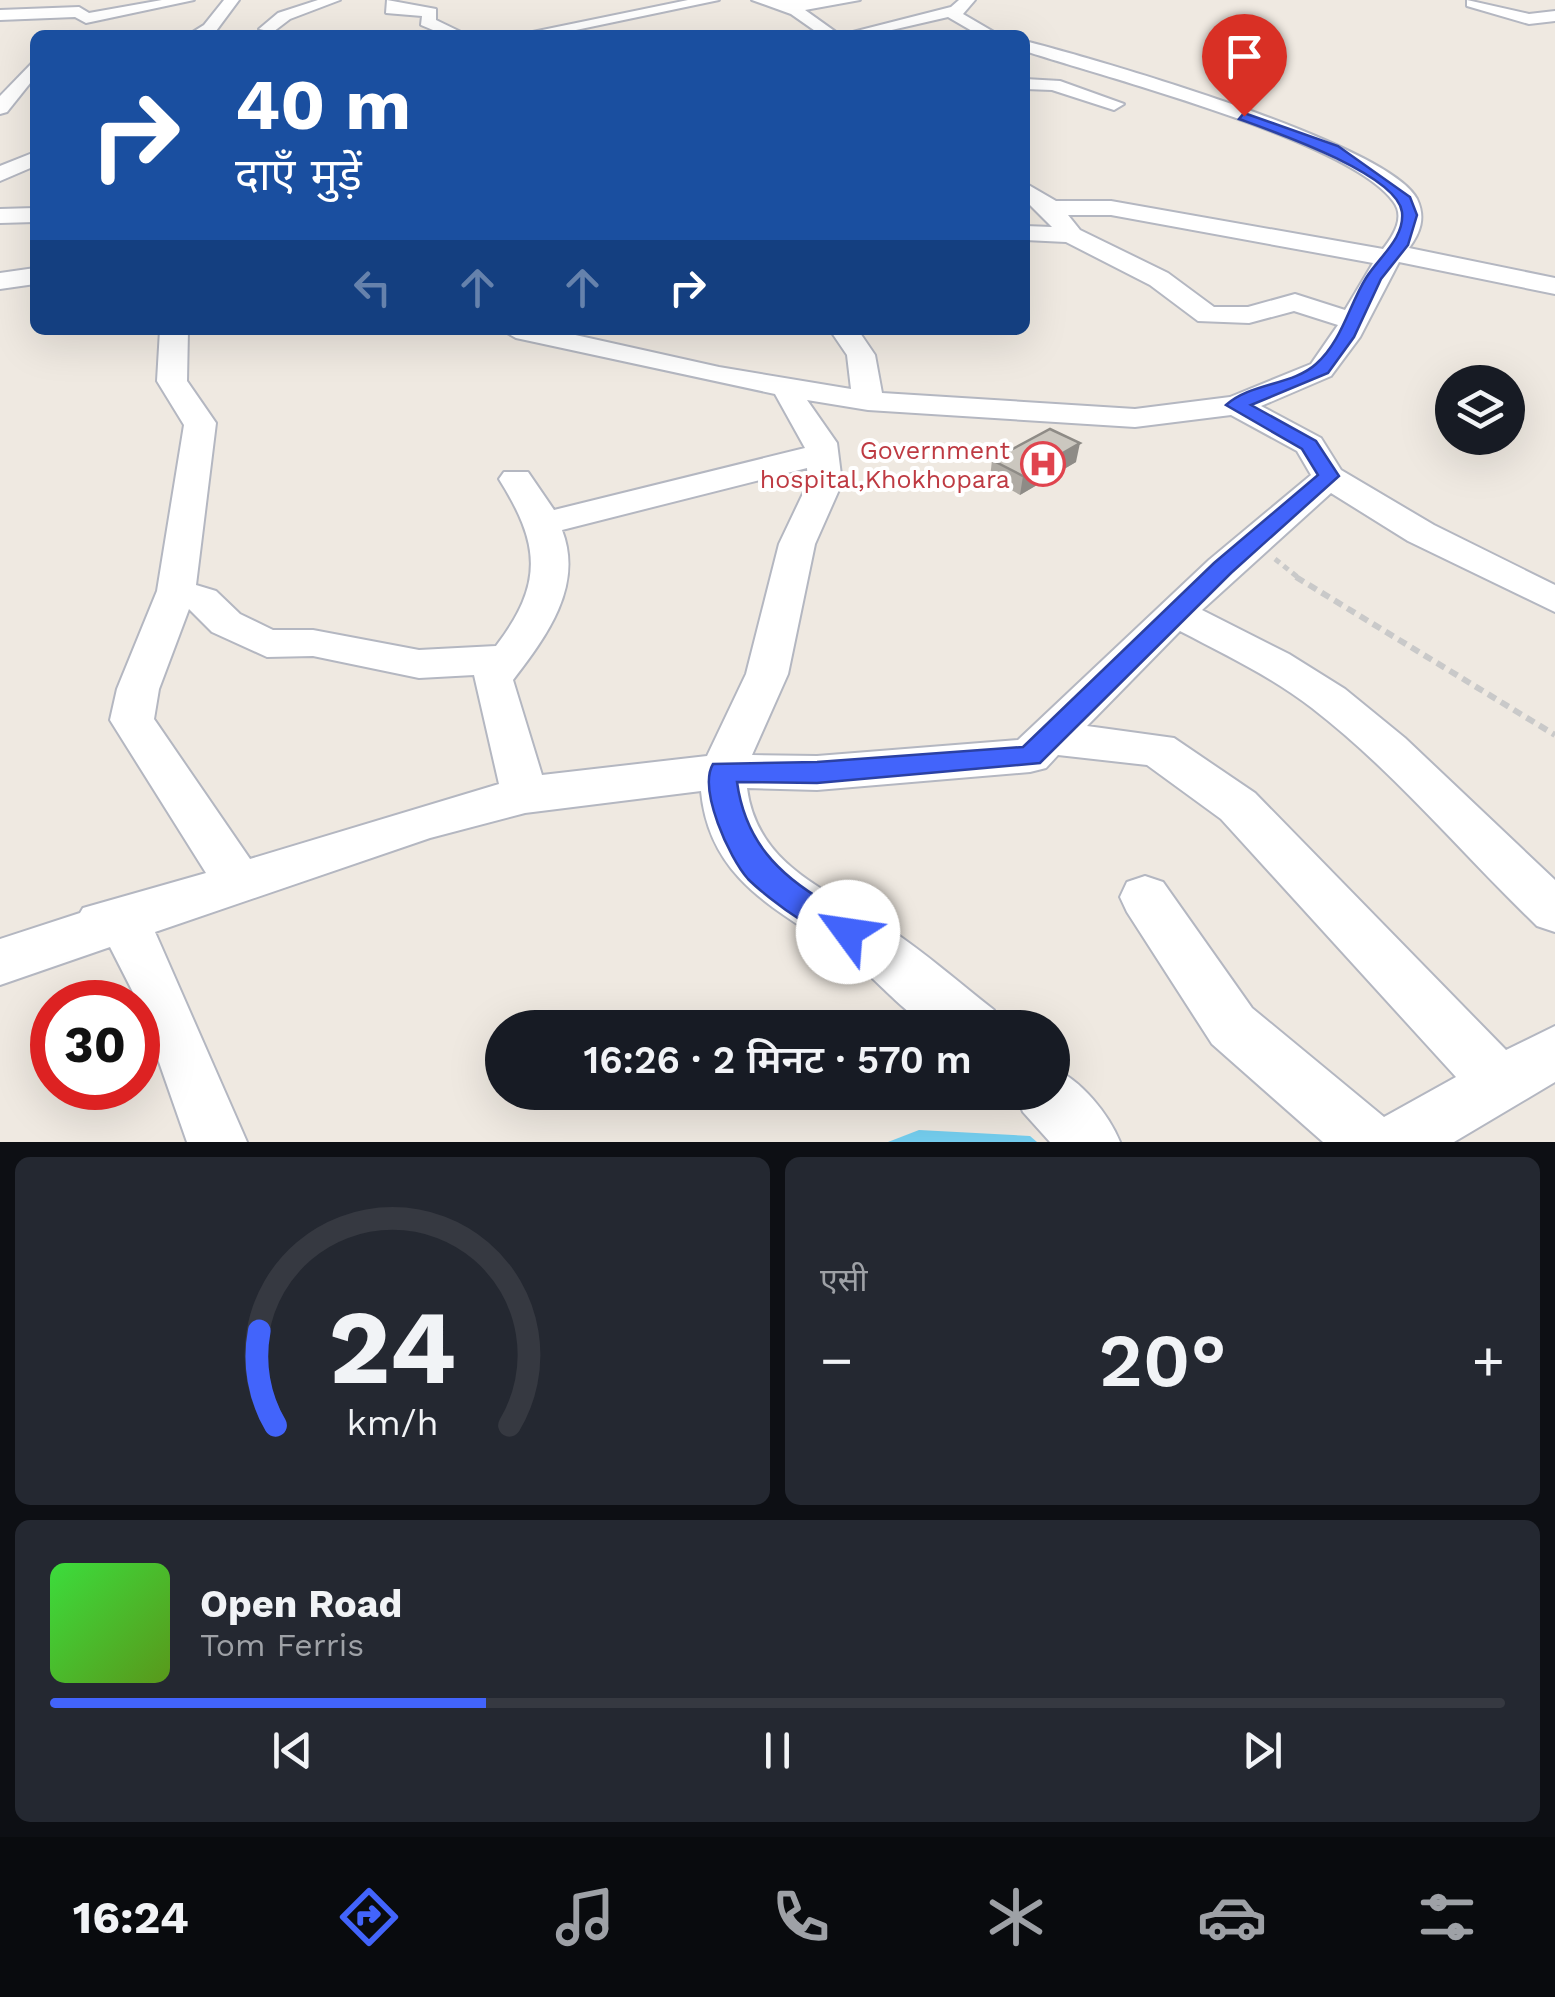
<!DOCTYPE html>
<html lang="hi">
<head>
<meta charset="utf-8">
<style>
  :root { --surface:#171b24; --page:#242831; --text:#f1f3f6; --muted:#9ea1a6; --line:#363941; --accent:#4264fb }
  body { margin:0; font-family:"Work Sans","Noto Sans Devanagari",sans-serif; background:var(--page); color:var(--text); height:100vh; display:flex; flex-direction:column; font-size:38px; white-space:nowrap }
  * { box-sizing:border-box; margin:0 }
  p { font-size:32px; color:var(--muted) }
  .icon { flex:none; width:55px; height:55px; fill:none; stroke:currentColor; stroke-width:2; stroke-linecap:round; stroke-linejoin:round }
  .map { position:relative; height:1142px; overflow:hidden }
  .details { display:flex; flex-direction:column; gap:15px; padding:15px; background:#0d0f14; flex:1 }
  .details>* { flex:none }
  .top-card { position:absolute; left:30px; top:30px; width:1000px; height:305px; border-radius:15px; box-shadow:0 10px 40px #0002; background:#1a4fa0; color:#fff; overflow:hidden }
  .tools { position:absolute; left:1435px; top:365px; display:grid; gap:20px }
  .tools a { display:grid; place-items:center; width:90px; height:90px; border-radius:50%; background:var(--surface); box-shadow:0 10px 40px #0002; font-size:50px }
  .speed { position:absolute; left:30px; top:980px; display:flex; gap:20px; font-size:50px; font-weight:700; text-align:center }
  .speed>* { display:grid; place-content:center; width:130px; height:130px; border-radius:50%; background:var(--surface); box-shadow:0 10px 40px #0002; line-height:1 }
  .speed .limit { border:15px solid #d22; background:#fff; color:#111 }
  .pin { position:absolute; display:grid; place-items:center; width:85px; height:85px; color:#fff; margin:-102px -42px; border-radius:50% 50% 50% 0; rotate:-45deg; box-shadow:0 0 10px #0007 }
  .pin .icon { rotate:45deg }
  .me { position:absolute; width:110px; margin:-55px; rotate:301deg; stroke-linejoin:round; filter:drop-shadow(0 0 8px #0008) }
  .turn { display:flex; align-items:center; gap:35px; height:210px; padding:0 40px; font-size:45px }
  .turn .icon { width:130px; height:130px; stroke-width:2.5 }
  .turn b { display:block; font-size:70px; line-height:85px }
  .lanes { display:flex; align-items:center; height:95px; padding:0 40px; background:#0003; justify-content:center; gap:50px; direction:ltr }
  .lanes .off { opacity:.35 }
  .big { font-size:75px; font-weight:600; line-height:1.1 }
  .details .widget { flex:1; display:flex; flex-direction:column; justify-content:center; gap:15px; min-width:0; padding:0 35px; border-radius:15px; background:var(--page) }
  .details .dial { align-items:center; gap:0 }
  .dial svg { height:260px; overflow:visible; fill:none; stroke:var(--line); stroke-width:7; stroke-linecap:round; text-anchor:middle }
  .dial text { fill:var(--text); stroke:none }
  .song { display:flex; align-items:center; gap:30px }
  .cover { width:120px; height:120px; border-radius:15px; background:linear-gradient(135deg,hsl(120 70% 55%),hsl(90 70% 35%)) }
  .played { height:10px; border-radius:5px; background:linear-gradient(90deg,var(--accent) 30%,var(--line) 30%) }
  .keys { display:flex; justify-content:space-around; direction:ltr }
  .heat { display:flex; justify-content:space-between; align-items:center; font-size:55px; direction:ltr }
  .details .tiles { flex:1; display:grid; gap:15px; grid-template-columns:1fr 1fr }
  .widget:last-child { grid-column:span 2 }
  .trip { position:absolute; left:485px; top:1010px; width:585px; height:100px; border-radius:50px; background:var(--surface); box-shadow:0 10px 40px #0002; font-weight:600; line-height:100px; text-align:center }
  .tab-bar { display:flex; height:160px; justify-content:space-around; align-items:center; background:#090b0e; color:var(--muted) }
  .tab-bar .icon { width:70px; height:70px }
  .tab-bar .active { color:var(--accent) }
  .tab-bar b { font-size:45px; color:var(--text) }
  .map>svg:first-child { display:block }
  .water { fill:#75cff0 }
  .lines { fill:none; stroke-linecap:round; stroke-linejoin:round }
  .minor-casing { stroke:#b4b7c1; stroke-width:4 }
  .path-far1 { stroke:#c9c9c9; stroke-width:5; stroke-dasharray:6 5; stroke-linecap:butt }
  .path { stroke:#c9c9c9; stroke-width:6; stroke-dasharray:9 6; stroke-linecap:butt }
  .minor { fill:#fff; fill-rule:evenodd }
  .wall { fill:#afaba4 }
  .shaded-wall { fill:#8e8b86 }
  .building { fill:#cbc7bf; stroke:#8e8b86; stroke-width:2.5 }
  .route { fill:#4264fb; stroke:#2b41a3; stroke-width:2.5 }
  .labels { text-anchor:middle; stroke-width:8; stroke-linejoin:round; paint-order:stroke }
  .health-label { font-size:25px; fill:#be3a42; stroke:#fff; text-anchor:end }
</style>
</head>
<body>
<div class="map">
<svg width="1555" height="1142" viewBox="0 0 1555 1142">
  <rect width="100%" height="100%" fill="#efe9e1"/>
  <path class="water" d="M 919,1130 L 1030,1136 L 1037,1142 L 888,1142 Z"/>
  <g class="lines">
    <g class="minor-casing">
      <g id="minor">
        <path d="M 162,0 L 194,0 L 86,23 L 75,17 L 0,20 L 0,10 L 79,7 L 89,13 Z"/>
        <path d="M 224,0 L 239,0 L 216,31 L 188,35 L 204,25 Z"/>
        <path d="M 318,0 L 340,0 L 290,19 L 273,32 L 259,29 L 278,13 Z"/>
        <path d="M 387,0 L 436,9 L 436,20 L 467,35 L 445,35 L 421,25 L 422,16 L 386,13 Z"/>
        <path d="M 688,0 L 719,0 L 552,35 L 518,35 Z"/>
        <path d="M 752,0 L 860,0 L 805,10 L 840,35 L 821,35 L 791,14 Z"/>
        <path d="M 959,0 L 975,0 L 963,14 L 999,35 L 979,35 L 948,17 L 870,35 L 841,35 L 951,7 Z"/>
        <path d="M 1467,0 L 1529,14 L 1555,11 L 1555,21 L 1529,24 L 1467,6 Z"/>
        <path d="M 1025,41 C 1095,59 1388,143 1417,199 C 1426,218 1420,233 1409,248 L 1555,278 L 1555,294 L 1399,262 L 1360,337 L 1331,376 L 1261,406 L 1321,438 L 1341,470 L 1434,525 L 1555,585 L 1555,612 L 1408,541 L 1331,493 L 1202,610 L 1289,654 L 1345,689 L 1405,738 L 1555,880 L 1555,932 L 1537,926 C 1462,854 1395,772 1312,708 C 1272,677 1226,655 1180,631 L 1087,726 L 1174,738 L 1255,793 L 1506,1050 L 1555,1026 L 1555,1082 L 1454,1142 L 1323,1142 L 1212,1044 L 1127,912 L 1120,897 L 1127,882 L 1145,876 L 1163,882 L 1252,1008 L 1384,1117 L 1456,1077 L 1221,819 L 1147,765 L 1058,755 L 1046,768 L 1030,772 L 817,790 L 747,788 C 757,867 830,891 889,929 C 926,953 959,983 994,1010 L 1002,1028 C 983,1028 949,1034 932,1027 C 908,1017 876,979 854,962 C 787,913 710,886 701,791 L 525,813 L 430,838 L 155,932 L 247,1142 L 187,1142 L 138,1002 L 110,947 L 0,985 L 0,939 L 80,913 L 83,908 L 206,873 L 110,720 L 117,689 L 157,591 L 184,425 L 157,381 L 160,330 L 188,330 L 187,381 L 216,423 L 196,585 L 216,591 L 240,614 L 273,630 L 313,630 L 419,650 L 496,646 C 544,583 540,544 499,479 L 504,472 L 528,472 L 554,510 L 805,448 L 775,394 L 516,338 L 502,330 L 553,330 L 719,367 L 851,389 L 847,355 L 830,330 L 858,330 L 875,355 L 882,393 L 1135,409 L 1230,397 L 1311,364 L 1338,325 L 1294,311 L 1249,323 L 1198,321 L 1150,285 L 1066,242 L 1025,240 L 1025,226 L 1052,227 L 1025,200 L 1025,183 L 1056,201 L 1111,201 L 1383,249 C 1393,236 1406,217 1393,201 C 1348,140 1104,77 1025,51 ZM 1068,215 L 1111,215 L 1373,263 L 1345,310 L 1295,294 L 1248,307 L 1214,307 L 1168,273 L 1080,230 ZM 807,400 L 868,410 L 1135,427 L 1231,415 L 1297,451 L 1311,475 L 1209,560 L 1018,740 L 817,756 L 752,755 L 788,674 L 815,544 L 842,483 L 837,443 ZM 807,468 L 808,483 L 779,544 L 746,674 L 707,756 L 542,775 L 513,680 C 546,637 584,586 562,530 ZM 189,609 L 212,632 L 267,657 L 313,656 L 419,678 L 474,675 L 499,784 L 250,859 L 154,719 L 159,689 Z"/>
        <path d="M 35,60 L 35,77 L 7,112 L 0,114 L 0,96 Z"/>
        <path d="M 1025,79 L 1060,81 L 1124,104 L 1114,110 L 1052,90 L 1025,89 Z"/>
        <path d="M 35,152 L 35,166 L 0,181 L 0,166 Z"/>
        <path d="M 35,208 L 35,222 L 0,223 L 0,209 Z"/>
        <path d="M 35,268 L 35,284 L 0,289 L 0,273 Z"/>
        <path d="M 1052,1068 C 1081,1079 1109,1115 1120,1142 L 1050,1142 L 1023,1112 L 1015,1092 L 1052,1092 Z"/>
      </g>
    </g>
    <path class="path-far1" d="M 1275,559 L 1300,579"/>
    <path class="path" d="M 1296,577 L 1555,735"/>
    <use href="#minor" class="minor"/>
  </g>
  <path class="wall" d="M 992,460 L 1076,462 L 1020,495 L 990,478 Z"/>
  <path class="shaded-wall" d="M 1080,443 L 1076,462 L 1020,495 L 1023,476 Z"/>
  <path class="building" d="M 1050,429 L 1080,443 L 1023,476 L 992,460 Z"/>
  <path class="route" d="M 1244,113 L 1338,146 L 1410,197 L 1417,215 L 1408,245 L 1381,279 L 1354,337 L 1328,373 L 1251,405 L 1316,441 L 1339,476 L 1231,573 L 1040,763 L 817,783 L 737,782 C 745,840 777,874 827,903 C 841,911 857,917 864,932 L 860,941 C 834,950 767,898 748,879 C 729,858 698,789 713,764 L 817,762 L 1023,747 L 1214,563 L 1318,475 L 1302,449 L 1226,405 C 1250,383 1293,385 1316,364 C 1342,341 1349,305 1366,278 C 1379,257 1405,238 1402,212 C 1397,174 1272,131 1239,119 Z"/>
  <defs>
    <g id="hospital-ring" transform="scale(2.25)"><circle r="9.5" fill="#fff" stroke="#e0444e" stroke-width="1.5"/><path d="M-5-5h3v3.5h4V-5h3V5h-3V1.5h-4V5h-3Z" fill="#e0444e"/></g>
  </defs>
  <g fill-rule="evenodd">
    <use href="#hospital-ring" x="1043" y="464"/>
  </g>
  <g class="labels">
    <g class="health-label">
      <text x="1010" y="459">Government<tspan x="1010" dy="29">hospital,Khokhopara</tspan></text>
    </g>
  </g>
</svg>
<div class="tools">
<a><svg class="icon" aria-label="layers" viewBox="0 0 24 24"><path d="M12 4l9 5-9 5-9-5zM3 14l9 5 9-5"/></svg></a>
</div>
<div class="speed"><div class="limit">30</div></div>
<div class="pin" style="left:1244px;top:116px;background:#d93025"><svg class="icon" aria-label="arrive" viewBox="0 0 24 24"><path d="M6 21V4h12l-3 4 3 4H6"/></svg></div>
<svg class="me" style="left:848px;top:932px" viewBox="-20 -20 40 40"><circle r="19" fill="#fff"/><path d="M0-13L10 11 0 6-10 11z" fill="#4264fb"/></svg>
<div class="trip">16:26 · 2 मिनट · 570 m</div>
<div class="top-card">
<div class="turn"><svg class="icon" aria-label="right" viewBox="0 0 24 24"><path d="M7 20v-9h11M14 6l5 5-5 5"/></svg><div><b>40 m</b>दाएँ मुड़ें</div></div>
<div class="lanes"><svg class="icon off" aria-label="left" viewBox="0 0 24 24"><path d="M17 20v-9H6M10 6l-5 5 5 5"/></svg><svg class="icon off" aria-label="ahead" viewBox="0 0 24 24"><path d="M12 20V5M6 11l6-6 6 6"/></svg><svg class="icon off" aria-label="ahead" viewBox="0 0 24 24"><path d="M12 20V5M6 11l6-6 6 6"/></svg><svg class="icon" aria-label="right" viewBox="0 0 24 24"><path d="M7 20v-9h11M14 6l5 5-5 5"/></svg></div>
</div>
</div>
<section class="details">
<div class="tiles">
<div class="widget dial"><svg viewBox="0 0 100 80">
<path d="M14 69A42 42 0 1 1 86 69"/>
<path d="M14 69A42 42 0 0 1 9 40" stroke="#4264fb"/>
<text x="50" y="56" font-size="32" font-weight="700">24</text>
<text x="50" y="72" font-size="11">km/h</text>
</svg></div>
<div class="widget"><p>एसी</p>
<div class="heat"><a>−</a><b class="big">20°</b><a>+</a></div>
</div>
<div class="widget">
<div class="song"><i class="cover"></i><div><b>Open Road</b><p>Tom Ferris</p></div></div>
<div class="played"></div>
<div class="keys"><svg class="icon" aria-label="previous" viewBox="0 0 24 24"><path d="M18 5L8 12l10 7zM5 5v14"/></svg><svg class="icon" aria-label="pause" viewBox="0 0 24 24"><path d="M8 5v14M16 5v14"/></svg><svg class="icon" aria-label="next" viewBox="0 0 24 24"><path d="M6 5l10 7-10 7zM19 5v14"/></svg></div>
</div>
</div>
</section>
<nav class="tab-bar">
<b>16:24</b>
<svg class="icon active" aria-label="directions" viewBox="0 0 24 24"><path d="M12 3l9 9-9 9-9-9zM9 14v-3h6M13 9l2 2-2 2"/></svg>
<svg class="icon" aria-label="music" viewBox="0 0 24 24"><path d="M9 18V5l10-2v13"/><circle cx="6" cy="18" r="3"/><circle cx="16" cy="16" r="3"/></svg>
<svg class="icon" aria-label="phone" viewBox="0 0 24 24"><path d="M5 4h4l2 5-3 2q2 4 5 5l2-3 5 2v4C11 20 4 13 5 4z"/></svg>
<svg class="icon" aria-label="climate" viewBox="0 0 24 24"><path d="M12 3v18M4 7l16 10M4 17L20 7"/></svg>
<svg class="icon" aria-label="car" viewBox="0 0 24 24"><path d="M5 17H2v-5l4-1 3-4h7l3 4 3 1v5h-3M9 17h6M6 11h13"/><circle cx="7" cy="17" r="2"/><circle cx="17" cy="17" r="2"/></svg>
<svg class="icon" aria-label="filters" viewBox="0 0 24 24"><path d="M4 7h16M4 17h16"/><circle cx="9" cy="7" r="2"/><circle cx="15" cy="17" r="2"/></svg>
</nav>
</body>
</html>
